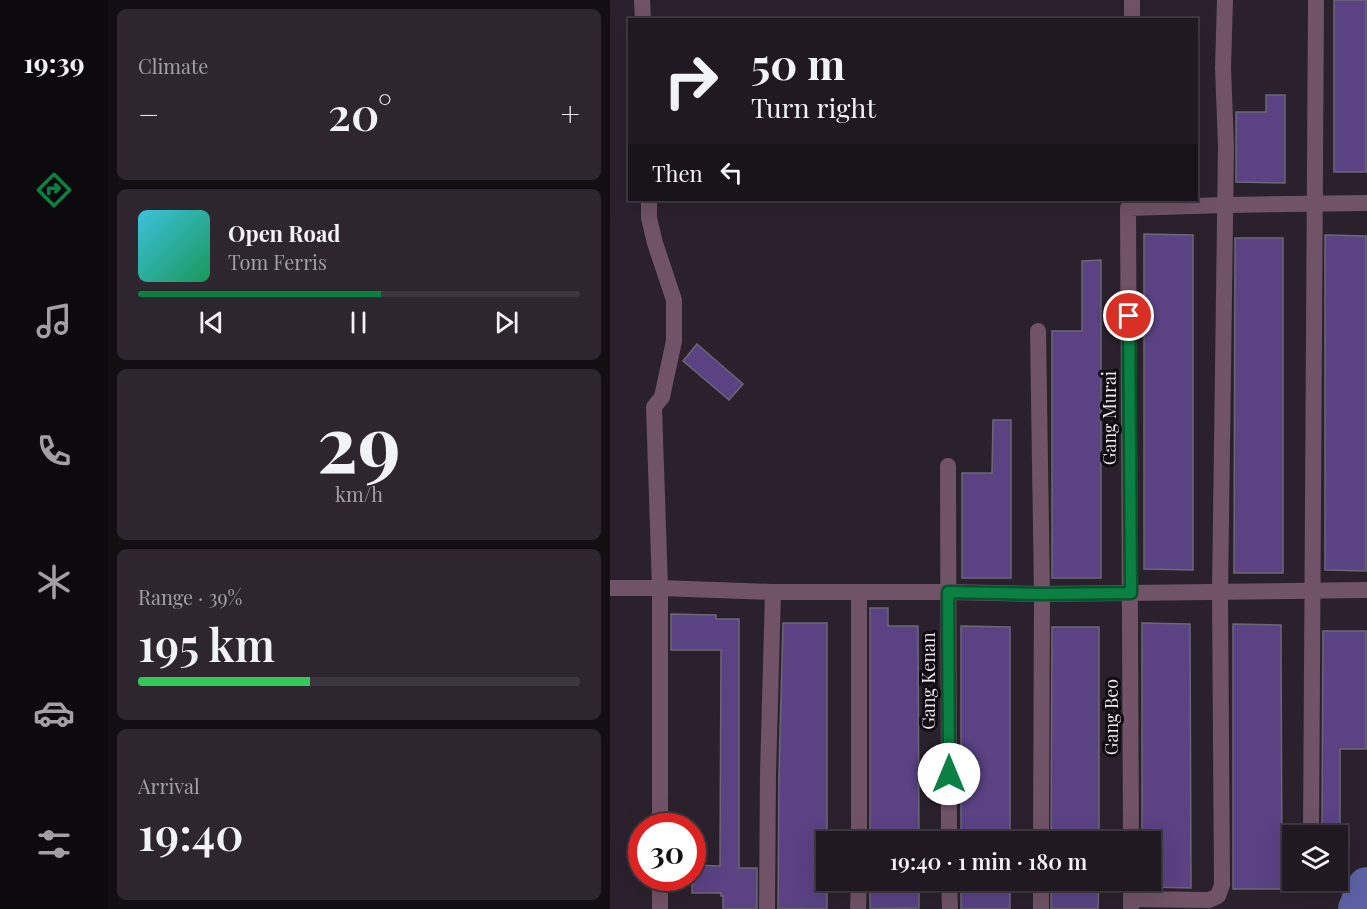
<!DOCTYPE html>
<html lang="en">
<head>
<meta charset="utf-8">
<style>
  :root { --surface:#201921; --page:#2d262e; --text:#f1f3f6; --muted:#a2a0a5; --line:#3d383f; --accent:#0b8043 }
  body { margin:0; font-family:"Playfair Display",serif; background:var(--page); color:var(--text); height:100vh; display:flex; flex-direction:column; font-size:22px; white-space:nowrap }
  * { box-sizing:border-box; margin:0 }
  p { font-size:20px; color:var(--muted) }
  .icon { flex:none; width:33px; height:33px; fill:none; stroke:currentColor; stroke-width:2; stroke-linecap:round; stroke-linejoin:round }
  .map { position:relative; flex:1; overflow:hidden }
  .panel { display:flex; flex-direction:column; gap:9px; padding:9px; background:#120e12; width:502px }
  .panel>* { flex:none }
  .hud { position:absolute; left:18px; top:18px; width:570px; height:183px; border-radius:0px; box-shadow:0 6px 24px #0002,0 0 0 2px var(--line); background:#201921; color:var(--text); overflow:hidden }
  .buttons { position:absolute; left:672px; top:825px; display:grid; gap:12px }
  .buttons a { display:grid; place-items:center; width:66px; height:66px; border-radius:0px; background:var(--surface); box-shadow:0 6px 24px #0002,0 0 0 2px var(--line); font-size:30px }
  .speed { position:absolute; left:18px; top:813px; display:flex; gap:12px; font-size:30px; font-weight:700; text-align:center }
  .speed>* { display:grid; place-content:center; width:78px; height:78px; border-radius:50%; background:var(--surface); box-shadow:0 6px 24px #0002,0 0 0 2px var(--line); line-height:1 }
  .speed .limit { border:9px solid #d22; background:#fff; color:#111 }
  .pin { position:absolute; display:grid; place-items:center; width:51px; height:51px; color:#fff; margin:-26px; border:3px solid #fff; border-radius:50%; box-shadow:0 2px 6px #0007 }
  .me { position:absolute; width:66px; margin:-33px; rotate:0deg; stroke-linejoin:round; filter:drop-shadow(0 0 4px #0008) }
  .turn { display:flex; align-items:center; gap:21px; height:126px; padding:0 24px; font-size:27px }
  .turn .icon { width:78px; height:78px; stroke-width:2.5 }
  .turn b { display:block; font-size:42px; line-height:51px }
  .then { display:flex; align-items:center; height:57px; padding:0 24px; background:#0003; gap:12px; font-size:22px }
  .big { font-size:45px; font-weight:600; line-height:1.1 }
  .panel .widget { flex:1; display:flex; flex-direction:column; justify-content:center; gap:9px; min-width:0; padding:0 21px; border-radius:9px; background:var(--page) }
  .panel .dial { align-items:center; gap:0 }
  .dial b { font-size:78px; line-height:1 }
  .song { display:flex; align-items:center; gap:18px }
  .cover { width:72px; height:72px; border-radius:9px; background:linear-gradient(135deg,hsl(190 70% 55%),hsl(150 70% 35%)) }
  .played { height:6px; border-radius:3px; background:linear-gradient(90deg,var(--accent) 55%,var(--line) 55%) }
  .keys { display:flex; justify-content:space-around; direction:ltr }
  .heat { display:flex; justify-content:space-between; align-items:center; font-size:33px; direction:ltr }
  .charge { height:9px; border-radius:4px; background:linear-gradient(90deg,#34c759 39%,var(--line) 0) }
  .trip { position:absolute; left:206px; top:831px; width:345px; height:60px; border-radius:0px; background:var(--surface); box-shadow:0 6px 24px #0002,0 0 0 2px var(--line); font-weight:600; line-height:60px; text-align:center }
  main { display:flex; flex:1; min-height:0 }
  .dock { display:flex; flex-direction:column; width:108px; justify-content:space-around; align-items:center; background:#0d0a0d; color:var(--muted) }
  .dock .icon { width:42px; height:42px }
  .dock .on { color:var(--accent) }
  .dock b { font-size:27px; color:var(--text) }
  .map>svg:first-child { display:block }
  .lines { fill:none; stroke-linecap:round; stroke-linejoin:round }
  .river { stroke:#5c62a4; stroke-width:40 }
  .building { fill:#5a4283; stroke:#6b6776; stroke-width:1.5 }
  .minor { stroke:#705366; stroke-width:16 }
  .route-casing { stroke:#07532c; stroke-width:15 }
  .route { stroke:#0b8043; stroke-width:10 }
  .labels { text-anchor:middle; stroke-width:6; stroke-linejoin:round; paint-order:stroke }
  .street-label { font-size:18px; fill:#f0e9f1; stroke:#100c11 }
</style>
</head>
<body>
<main>
<nav class="dock">
<b>19:39</b>
<svg class="icon on" aria-label="directions" viewBox="0 0 24 24"><path d="M12 3l9 9-9 9-9-9zM9 14v-3h6M13 9l2 2-2 2"/></svg>
<svg class="icon" aria-label="music" viewBox="0 0 24 24"><path d="M9 18V5l10-2v13"/><circle cx="6" cy="18" r="3"/><circle cx="16" cy="16" r="3"/></svg>
<svg class="icon" aria-label="phone" viewBox="0 0 24 24"><path d="M5 4h4l2 5-3 2q2 4 5 5l2-3 5 2v4C11 20 4 13 5 4z"/></svg>
<svg class="icon" aria-label="climate" viewBox="0 0 24 24"><path d="M12 3v18M4 7l16 10M4 17L20 7"/></svg>
<svg class="icon" aria-label="car" viewBox="0 0 24 24"><path d="M5 17H2v-5l4-1 3-4h7l3 4 3 1v5h-3M9 17h6M6 11h13"/><circle cx="7" cy="17" r="2"/><circle cx="17" cy="17" r="2"/></svg>
<svg class="icon" aria-label="filters" viewBox="0 0 24 24"><path d="M4 7h16M4 17h16"/><circle cx="9" cy="7" r="2"/><circle cx="15" cy="17" r="2"/></svg>
</nav>
<section class="panel">
<div class="widget"><p>Climate</p>
<div class="heat"><a>−</a><b class="big">20°</b><a>+</a></div>
</div>
<div class="widget">
<div class="song"><i class="cover"></i><div><b>Open Road</b><p>Tom Ferris</p></div></div>
<div class="played"></div>
<div class="keys"><svg class="icon" aria-label="previous" viewBox="0 0 24 24"><path d="M18 5L8 12l10 7zM5 5v14"/></svg><svg class="icon" aria-label="pause" viewBox="0 0 24 24"><path d="M8 5v14M16 5v14"/></svg><svg class="icon" aria-label="next" viewBox="0 0 24 24"><path d="M6 5l10 7-10 7zM19 5v14"/></svg></div>
</div>
<div class="widget dial"><b>29</b><p>km/h</p></div>
<div class="widget"><p>Range · 39%</p><b class="big">195 km</b><div class="charge"></div></div>
<div class="widget"><p>Arrival</p><b class="big">19:40</b></div>
</section>
<div class="map">
<svg width="757" height="909" viewBox="0 0 757 909">
  <rect width="100%" height="100%" fill="#2a212c"/>
  <g class="lines">
    <path class="river" d="M 748,909 L 757,887"/>
  </g>
  <g class="building">
    <rect x="724" y="0" width="32" height="172"/>
    <path d="M 656,95 L 675,95 L 675,183 L 626,182 L 626,112 L 656,112 Z"/>
    <path d="M 534,234 L 583,235 L 583,570 L 534,569 Z"/>
    <path d="M 715,235 L 756,236 L 756,571 L 715,570 Z"/>
    <path d="M 625,238 L 673,238 L 673,573 L 624,573 Z"/>
    <path d="M 491,260 L 491,578 L 442,578 L 442,331 L 472,331 L 472,261 Z"/>
    <path d="M 87,344 L 133,384 L 119,400 L 73,361 Z"/>
    <path d="M 383,420 L 401,420 L 401,578 L 352,578 L 352,473 L 382,473 Z"/>
    <path d="M 260,608 L 278,608 L 278,626 L 308,626 L 309,842 L 260,842 Z"/>
    <path d="M 61,614 L 106,615 L 106,619 L 129,619 L 129,868 L 147,868 L 147,909 L 113,909 L 113,896 L 111,896 L 111,893 L 82,893 L 82,865 L 110,866 L 111,650 L 61,650 Z"/>
    <path d="M 173,623 L 217,623 L 217,826 L 216,880 L 217,880 L 217,909 L 168,909 L 169,772 Z"/>
    <path d="M 532,623 L 580,624 L 581,888 L 540,887 L 540,842 L 532,842 Z"/>
    <path d="M 623,624 L 671,625 L 672,889 L 623,889 Z"/>
    <path d="M 351,626 L 400,627 L 400,842 L 351,842 Z"/>
    <path d="M 442,627 L 489,627 L 489,842 L 441,842 Z"/>
    <path d="M 713,631 L 756,631 L 756,749 L 730,749 L 730,825 L 712,825 Z"/>
    <path d="M 260,880 L 309,880 L 309,908 L 260,909 Z"/>
    <rect x="351" y="880" width="49" height="29"/>
    <path d="M 441,880 L 489,880 L 488,909 L 441,909 Z"/>
  </g>
  <g class="lines">
    <g class="minor">
      <path d="M 32,0 L 33,20"/>
      <path d="M 522,0 L 522,20"/>
      <path d="M 39,200 L 39,218 L 45,243 L 64,300 L 64,341 L 52,397 L 44,407 L 50,588 L 50,826"/>
      <path d="M 428,331 L 432,594 L 431,842"/>
      <path d="M 338,466 L 339,842"/>
      <path d="M 0,588 L 50,588 L 163,592 L 338,592 L 432,594 L 757,590"/>
      <path d="M 701,836 L 706,0"/>
      <path d="M 249,842 L 249,592"/>
      <path d="M 521,842 L 518,208 L 615,205 L 757,203"/>
      <path d="M 339,880 L 340,909"/>
      <path d="M 521,899 L 599,900 L 608,896 L 612,885 L 610,593 L 616,146 L 613,68 L 615,0"/>
      <path d="M 521,908 L 521,880"/>
      <path d="M 50,909 L 50,878"/>
      <path d="M 157,909 L 158,774 L 163,592"/>
      <path d="M 248,909 L 249,880"/>
      <path d="M 431,909 L 431,880"/>
    </g>
  </g>
  <g class="lines">
    <g class="route-casing">
      <path id="route" d="M 339,774 L 338,592 L 432,594 L 521,593 L 519,316"/>
    </g>
    <use href="#route" class="route"/>
  </g>
  <g class="labels">
    <g class="street-label">
      <text transform="translate(500 418) rotate(-90)" y="6">Gang Murai</text>
      <text transform="translate(319 681) rotate(-90)" y="6">Gang Kenan</text>
      <text transform="translate(502 717) rotate(-90)" y="6">Gang Beo</text>
    </g>
  </g>
</svg>
<div class="buttons">
<a><svg class="icon" aria-label="layers" viewBox="0 0 24 24"><path d="M12 4l9 5-9 5-9-5zM3 14l9 5 9-5"/></svg></a>
</div>
<div class="speed"><div class="limit">30</div></div>
<div class="pin" style="left:519px;top:316px;background:#d93025"><svg class="icon" aria-label="arrive" viewBox="0 0 24 24"><path d="M6 21V4h12l-3 4 3 4H6"/></svg></div>
<svg class="me" style="left:339px;top:774px" viewBox="-20 -20 40 40"><circle r="19" fill="#fff"/><path d="M0-13L10 11 0 6-10 11z" fill="#0b8043"/></svg>
<div class="trip">19:40 · 1 min · 180 m</div>
<div class="hud">
<div class="turn"><svg class="icon" aria-label="right" viewBox="0 0 24 24"><path d="M7 20v-9h11M14 6l5 5-5 5"/></svg><div><b>50 m</b>Turn right</div></div>
<div class="then">Then<svg class="icon" aria-label="left" viewBox="0 0 24 24"><path d="M17 20v-9H6M10 6l-5 5 5 5"/></svg></div>
</div>
</div>
</main>
</body>
</html>
